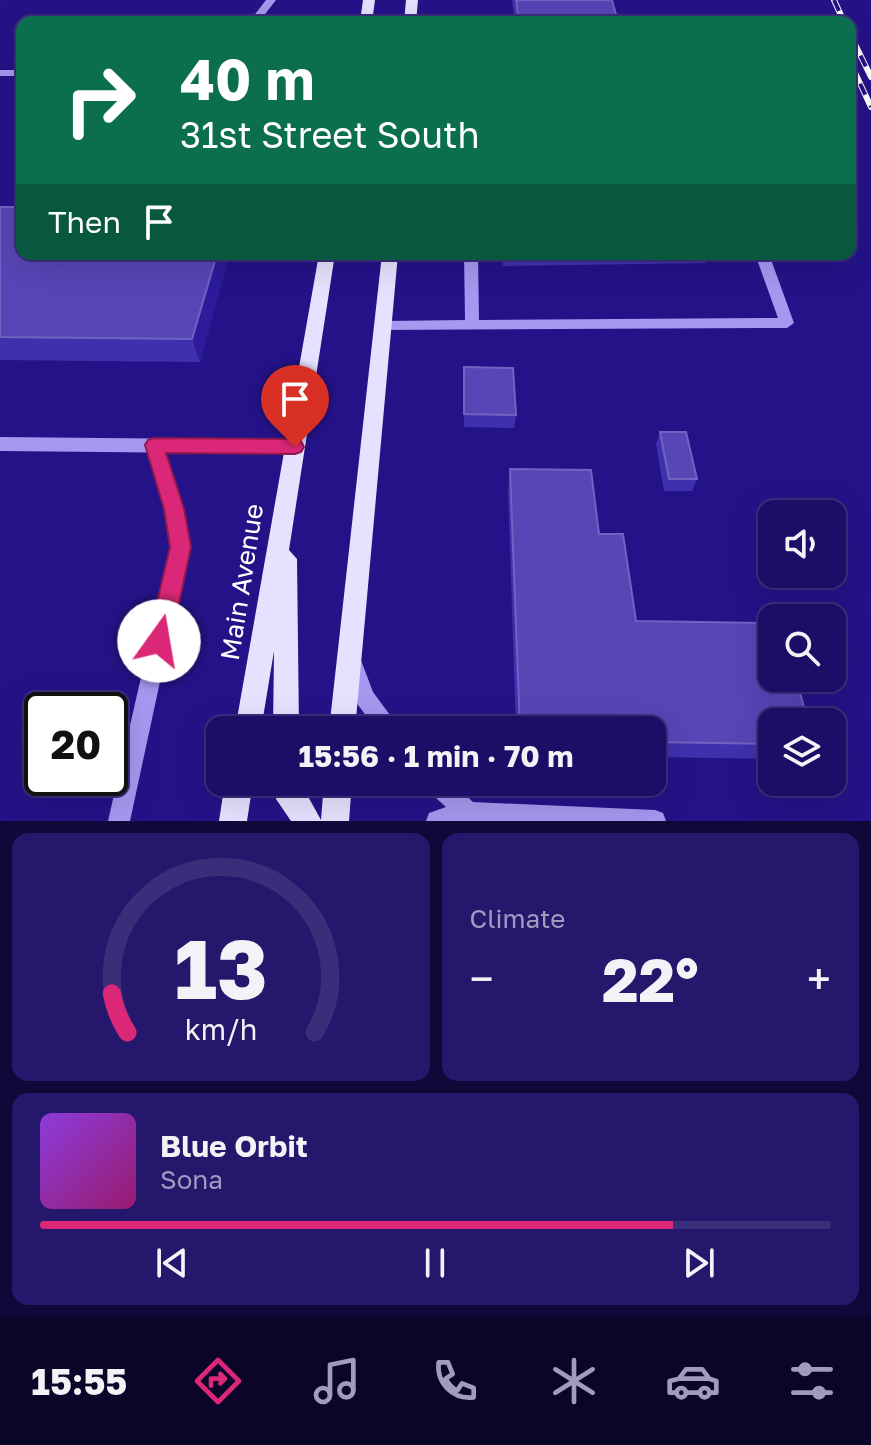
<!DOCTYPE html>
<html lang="en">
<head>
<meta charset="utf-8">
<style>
  :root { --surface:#1b0e66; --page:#24176c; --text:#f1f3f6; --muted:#a09cbf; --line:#392e7a; --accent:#db2777 }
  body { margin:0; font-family:"Golos Text",sans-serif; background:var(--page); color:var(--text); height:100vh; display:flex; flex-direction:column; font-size:30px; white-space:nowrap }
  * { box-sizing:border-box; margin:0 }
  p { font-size:26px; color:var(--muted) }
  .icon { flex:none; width:44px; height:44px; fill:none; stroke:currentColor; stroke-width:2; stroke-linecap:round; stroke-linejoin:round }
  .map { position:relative; height:821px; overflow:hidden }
  .drawer { display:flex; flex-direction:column; gap:12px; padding:12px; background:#0f0838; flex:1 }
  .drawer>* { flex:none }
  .top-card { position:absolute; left:16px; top:16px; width:840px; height:244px; border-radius:16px; box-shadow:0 8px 32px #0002,0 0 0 2px var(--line); background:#0b6e4f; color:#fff; overflow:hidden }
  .fabs { position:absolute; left:758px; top:500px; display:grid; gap:16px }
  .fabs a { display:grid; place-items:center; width:88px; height:88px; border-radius:16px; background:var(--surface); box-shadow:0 8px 32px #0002,0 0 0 2px var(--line); font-size:40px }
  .speed { position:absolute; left:24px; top:692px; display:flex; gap:16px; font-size:40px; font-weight:700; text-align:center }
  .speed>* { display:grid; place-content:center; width:104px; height:104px; border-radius:50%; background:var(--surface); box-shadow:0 8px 32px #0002,0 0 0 2px var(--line); line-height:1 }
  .speed .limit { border:4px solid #111; border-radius:12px; background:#fff; color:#111 }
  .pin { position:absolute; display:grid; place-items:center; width:68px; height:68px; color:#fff; margin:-82px -34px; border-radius:50% 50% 50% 0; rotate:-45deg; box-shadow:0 0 8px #0007 }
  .pin .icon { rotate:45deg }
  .me { position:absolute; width:88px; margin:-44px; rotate:13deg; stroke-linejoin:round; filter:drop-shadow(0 0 6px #0008) }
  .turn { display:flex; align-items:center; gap:28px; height:168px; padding:0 32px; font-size:36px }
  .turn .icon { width:104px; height:104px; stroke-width:2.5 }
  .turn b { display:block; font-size:56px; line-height:68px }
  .then { display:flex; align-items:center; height:76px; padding:0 32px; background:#0003; gap:16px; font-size:30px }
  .big { font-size:60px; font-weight:700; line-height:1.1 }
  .drawer .card { flex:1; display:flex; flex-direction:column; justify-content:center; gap:12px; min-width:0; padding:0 28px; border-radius:16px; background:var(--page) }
  .drawer .dial { align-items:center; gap:0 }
  .dial svg { height:208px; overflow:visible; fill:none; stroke:var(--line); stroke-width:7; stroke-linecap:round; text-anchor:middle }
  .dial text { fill:var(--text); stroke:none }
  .song { display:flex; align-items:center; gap:24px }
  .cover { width:96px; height:96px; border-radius:12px; background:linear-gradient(135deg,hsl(270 70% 55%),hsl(320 70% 35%)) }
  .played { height:8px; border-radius:4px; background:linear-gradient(90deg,var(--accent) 80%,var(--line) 80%) }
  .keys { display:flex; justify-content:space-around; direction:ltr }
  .heat { display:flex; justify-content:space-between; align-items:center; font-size:44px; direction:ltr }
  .drawer .tiles { flex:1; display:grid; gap:12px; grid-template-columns:1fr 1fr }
  .card:last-child { grid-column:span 2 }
  .trip { position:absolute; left:206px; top:716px; width:460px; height:80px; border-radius:16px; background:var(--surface); box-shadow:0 8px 32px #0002,0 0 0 2px var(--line); font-weight:700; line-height:80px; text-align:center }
  .dock { display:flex; height:128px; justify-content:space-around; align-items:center; background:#0b0629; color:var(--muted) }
  .dock .icon { width:56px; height:56px }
  .dock .selected { color:var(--accent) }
  .dock b { font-size:36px; color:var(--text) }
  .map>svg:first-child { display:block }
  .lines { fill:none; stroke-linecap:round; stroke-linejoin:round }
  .service { fill:#a498f0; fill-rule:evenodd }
  .minor { fill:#a498f0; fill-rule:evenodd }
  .primary { fill:#e7e1ff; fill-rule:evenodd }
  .rail-casing { stroke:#fff; stroke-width:6 }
  .rail { stroke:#241388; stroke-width:4; stroke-dasharray:12; stroke-linecap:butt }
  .wall { fill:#4130ad }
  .shaded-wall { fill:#2d1b9b }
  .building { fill:#5646b6; stroke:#7063c1; stroke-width:2 }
  .route { fill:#db2777; stroke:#8e194d; stroke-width:2 }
  .labels { text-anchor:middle; stroke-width:8; stroke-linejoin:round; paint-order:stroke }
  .street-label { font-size:26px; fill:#fff; stroke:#241388 }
</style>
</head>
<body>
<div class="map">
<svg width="871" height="821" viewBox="0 0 871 821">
  <rect width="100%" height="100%" fill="#241388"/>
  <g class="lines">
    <g class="service">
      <path d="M 266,0 L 276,0 L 259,22 L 249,22 Z"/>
      <path d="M 464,254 L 478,254 L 479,320 L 778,318 L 755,254 L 769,254 L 794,323 L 787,328 L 379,330 L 377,326 L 379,322 L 384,321 L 465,320 Z"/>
      <path d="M 154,438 L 160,440 L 162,445 L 183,509 L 189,547 L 130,821 L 108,821 L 171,547 L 165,509 L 146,445 L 148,440 Z"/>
      <path d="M 352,652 L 359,655 L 373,692 L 401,730 L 377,730 L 358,705 L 342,662 L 345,655 Z"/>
      <path d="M 424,782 L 451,782 L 473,802 L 655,810 L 663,813 L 666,821 L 426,821 L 429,813 L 446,807 L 427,790 Z"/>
    </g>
    <g class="minor">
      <rect x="0" y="70" width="22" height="6"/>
      <path d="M 0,437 L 295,440 L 301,442 L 303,447 L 301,452 L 295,454 L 0,451 Z"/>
    </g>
    <g class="primary">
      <path d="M 363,0 L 375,0 L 372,22 L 360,22 Z"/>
      <path d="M 406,0 L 418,0 L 416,22 L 404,22 Z"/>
      <path d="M 319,254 L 335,254 L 289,550 L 297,559 L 299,730 L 273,730 L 274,651 L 261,730 L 235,730 Z"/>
      <path d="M 382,254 L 398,254 L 355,730 L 329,730 Z"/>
      <path d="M 225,782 L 253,782 L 247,821 L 219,821 Z"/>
      <path d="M 272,782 L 300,782 L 321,820 L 324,782 L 352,782 L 349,821 L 291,821 L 276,799 Z"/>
    </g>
    <g class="rail-casing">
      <g id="rail">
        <path d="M 834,0 L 844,22"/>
        <path d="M 850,34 L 871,77"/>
        <path d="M 850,62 L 871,107"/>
      </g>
    </g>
    <use href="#rail" class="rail"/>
  </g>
  <g class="wall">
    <path d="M 512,0 L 612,0 L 618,22 L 515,22 Z"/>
    <path d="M 0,207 L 22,254 L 229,254 L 200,362 L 0,360 Z"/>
    <path d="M 502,254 L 708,254 L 706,263 L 503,266 Z"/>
    <path d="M 463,380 L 516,415 L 514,428 L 464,427 Z"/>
    <path d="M 660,432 L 697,479 L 692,491 L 664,491 L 656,444 Z"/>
    <path d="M 510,469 L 599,534 L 636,621 L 772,722 L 772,759 L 652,757 L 652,730 L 516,730 L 508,489 Z"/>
  </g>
  <path class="shaded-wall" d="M 217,254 L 229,254 L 200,362 L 192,339 Z"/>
  <g class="building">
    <path d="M 516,0 L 612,0 L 618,22 L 519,22 Z"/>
    <path d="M 0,207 L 22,207 L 22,254 L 217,254 L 192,339 L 0,337 Z"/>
    <path d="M 464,367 L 513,368 L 516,415 L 464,414 Z"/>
    <path d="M 660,432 L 686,432 L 697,479 L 669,479 Z"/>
    <path d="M 510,469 L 591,470 L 599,534 L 623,534 L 636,621 L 772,623 L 772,678 L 796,678 L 808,722 L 772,722 L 772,744 L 652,742 L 652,730 L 520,730 Z"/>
  </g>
  <path class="route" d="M 154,438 L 295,439 L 301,441 L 304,447 L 301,452 L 295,454 L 166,453 L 184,509 L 191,547 L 171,641 L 167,648 L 159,651 L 151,648 L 148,641 L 170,547 L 164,509 L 145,445 L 148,440 Z"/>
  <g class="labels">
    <g class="street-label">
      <text transform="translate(242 582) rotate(-81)" y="9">Main Avenue</text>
    </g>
  </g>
</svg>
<div class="fabs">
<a><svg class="icon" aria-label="sound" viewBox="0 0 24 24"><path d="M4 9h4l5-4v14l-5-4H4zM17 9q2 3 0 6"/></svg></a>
<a><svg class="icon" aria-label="search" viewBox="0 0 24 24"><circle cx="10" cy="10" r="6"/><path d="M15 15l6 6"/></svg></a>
<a><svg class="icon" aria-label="layers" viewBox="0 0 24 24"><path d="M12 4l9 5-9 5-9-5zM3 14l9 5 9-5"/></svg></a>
</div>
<div class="speed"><div class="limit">20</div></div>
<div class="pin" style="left:295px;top:447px;background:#d93025"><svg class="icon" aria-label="arrive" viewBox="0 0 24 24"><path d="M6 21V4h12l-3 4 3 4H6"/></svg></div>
<svg class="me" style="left:159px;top:641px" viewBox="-20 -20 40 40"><circle r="19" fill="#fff"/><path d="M0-13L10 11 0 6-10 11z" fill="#db2777"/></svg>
<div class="trip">15:56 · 1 min · 70 m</div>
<div class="top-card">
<div class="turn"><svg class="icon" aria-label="right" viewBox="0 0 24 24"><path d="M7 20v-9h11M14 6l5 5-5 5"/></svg><div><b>40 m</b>31st Street South</div></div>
<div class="then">Then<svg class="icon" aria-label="arrive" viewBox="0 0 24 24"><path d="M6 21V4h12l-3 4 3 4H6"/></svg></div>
</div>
</div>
<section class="drawer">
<div class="tiles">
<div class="card dial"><svg viewBox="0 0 100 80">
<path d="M14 69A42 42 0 1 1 86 69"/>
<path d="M14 69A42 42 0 0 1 8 54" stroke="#db2777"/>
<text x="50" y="56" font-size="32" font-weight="700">13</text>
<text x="50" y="72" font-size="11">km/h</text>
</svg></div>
<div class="card"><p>Climate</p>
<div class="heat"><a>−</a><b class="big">22°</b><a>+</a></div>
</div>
<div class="card">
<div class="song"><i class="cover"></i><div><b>Blue Orbit</b><p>Sona</p></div></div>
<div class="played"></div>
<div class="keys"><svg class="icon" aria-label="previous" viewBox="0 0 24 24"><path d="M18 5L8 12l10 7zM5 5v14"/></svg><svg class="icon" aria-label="pause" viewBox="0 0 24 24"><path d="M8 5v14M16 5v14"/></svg><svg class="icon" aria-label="next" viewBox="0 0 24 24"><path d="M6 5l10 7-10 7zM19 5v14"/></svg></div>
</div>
</div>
</section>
<nav class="dock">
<b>15:55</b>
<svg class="icon selected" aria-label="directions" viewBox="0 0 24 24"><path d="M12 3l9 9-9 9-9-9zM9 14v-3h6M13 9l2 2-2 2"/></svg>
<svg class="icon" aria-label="music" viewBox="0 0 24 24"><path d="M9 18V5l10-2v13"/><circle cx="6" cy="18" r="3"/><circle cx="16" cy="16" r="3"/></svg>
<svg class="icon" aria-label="phone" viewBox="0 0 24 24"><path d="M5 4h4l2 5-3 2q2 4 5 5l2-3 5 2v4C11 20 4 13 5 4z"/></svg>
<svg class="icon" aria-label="climate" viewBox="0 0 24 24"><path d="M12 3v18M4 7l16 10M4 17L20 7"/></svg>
<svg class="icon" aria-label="car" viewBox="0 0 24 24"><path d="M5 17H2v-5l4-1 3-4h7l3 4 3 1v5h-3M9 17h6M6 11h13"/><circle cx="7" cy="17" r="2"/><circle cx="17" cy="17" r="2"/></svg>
<svg class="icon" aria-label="filters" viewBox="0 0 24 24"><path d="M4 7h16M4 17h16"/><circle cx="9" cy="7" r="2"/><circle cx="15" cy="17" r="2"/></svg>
</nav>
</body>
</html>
